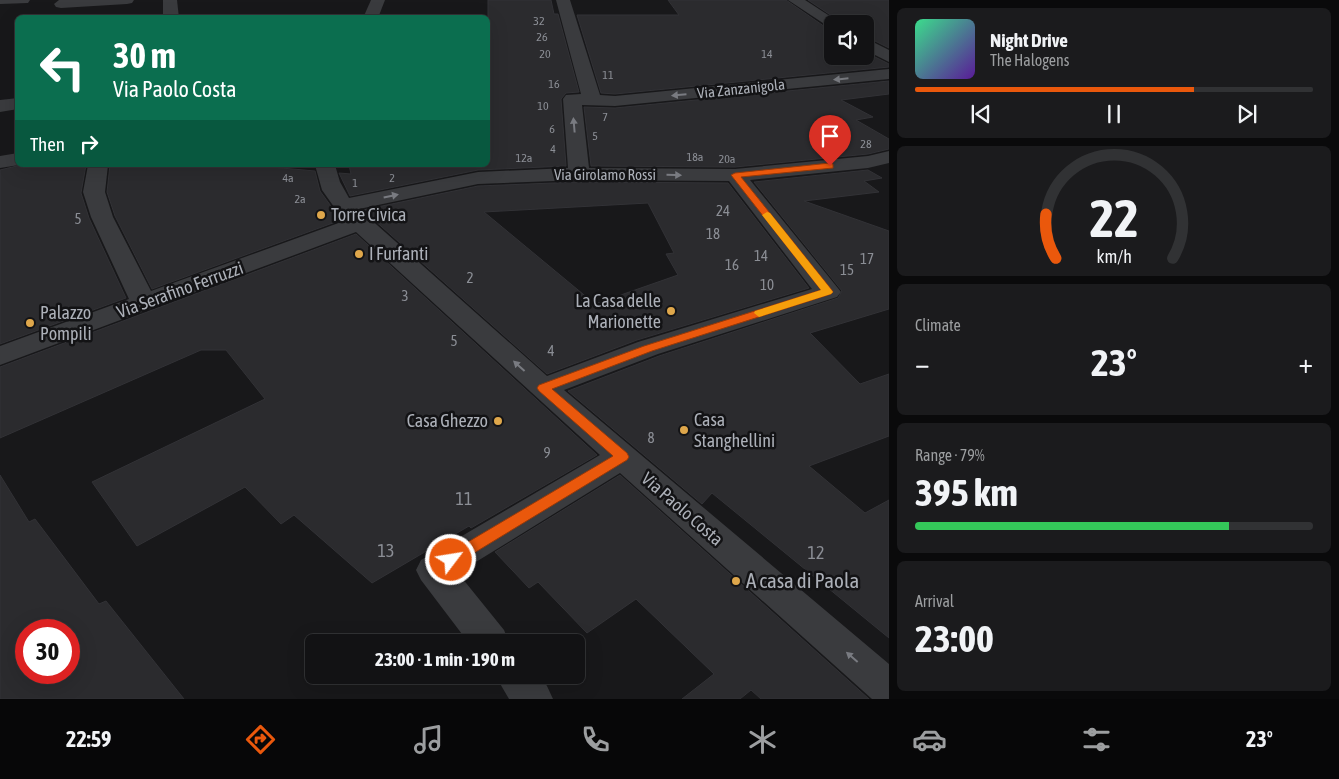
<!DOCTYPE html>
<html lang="en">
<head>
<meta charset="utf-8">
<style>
  :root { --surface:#121214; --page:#1b1b1d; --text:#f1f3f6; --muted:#9c9ea0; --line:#313234; --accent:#ea580c }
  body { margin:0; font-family:"Asap Condensed",sans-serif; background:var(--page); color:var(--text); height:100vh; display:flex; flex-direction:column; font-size:19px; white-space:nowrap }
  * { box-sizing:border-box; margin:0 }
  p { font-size:16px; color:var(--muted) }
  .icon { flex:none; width:28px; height:28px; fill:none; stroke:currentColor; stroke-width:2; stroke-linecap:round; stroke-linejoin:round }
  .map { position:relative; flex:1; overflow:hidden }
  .drawer { display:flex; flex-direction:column; gap:8px; padding:8px; background:#0a0a0b; width:450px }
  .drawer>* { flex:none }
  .hud { position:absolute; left:15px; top:15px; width:475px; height:152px; border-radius:8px; box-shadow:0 5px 20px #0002,0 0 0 1px var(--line); background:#0b6e4f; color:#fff; overflow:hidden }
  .fabs { position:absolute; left:824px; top:15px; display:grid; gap:10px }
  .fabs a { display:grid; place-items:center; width:50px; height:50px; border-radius:8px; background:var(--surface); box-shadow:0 5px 20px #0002,0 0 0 1px var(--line); font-size:25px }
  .speed { position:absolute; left:15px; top:619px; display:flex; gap:10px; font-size:25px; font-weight:700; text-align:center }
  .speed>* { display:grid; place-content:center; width:65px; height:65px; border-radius:50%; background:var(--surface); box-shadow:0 5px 20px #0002,0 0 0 1px var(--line); line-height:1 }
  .speed .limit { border:8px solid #d22; background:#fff; color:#111 }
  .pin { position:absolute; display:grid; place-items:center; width:42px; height:42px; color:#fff; margin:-51px -21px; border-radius:50% 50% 50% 0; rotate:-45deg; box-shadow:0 0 5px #0007 }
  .pin .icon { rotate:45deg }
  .me { position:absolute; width:55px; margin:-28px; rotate:59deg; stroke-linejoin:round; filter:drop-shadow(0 0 4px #0008) }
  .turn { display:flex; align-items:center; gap:18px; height:105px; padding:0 15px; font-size:22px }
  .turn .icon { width:65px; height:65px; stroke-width:2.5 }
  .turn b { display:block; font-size:35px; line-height:42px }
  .then { display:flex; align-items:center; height:48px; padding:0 15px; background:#0003; gap:10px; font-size:19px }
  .big { font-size:38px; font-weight:700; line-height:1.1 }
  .drawer .tile { flex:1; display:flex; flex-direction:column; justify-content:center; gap:8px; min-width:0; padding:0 18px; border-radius:8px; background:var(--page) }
  .drawer .dial { align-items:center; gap:0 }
  .dial svg { height:130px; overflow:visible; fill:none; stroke:var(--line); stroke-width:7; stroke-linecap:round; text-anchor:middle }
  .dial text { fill:var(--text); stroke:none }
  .song { display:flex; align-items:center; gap:15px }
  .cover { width:60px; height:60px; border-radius:8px; background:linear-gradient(135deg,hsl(150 70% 55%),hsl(270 70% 35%)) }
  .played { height:5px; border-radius:2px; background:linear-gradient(90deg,var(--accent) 70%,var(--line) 70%) }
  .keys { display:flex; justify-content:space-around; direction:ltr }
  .heat { display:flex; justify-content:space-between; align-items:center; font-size:28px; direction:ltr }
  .charge { height:8px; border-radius:4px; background:linear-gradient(90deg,#34c759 79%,var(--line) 0) }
  .trip { position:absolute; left:305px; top:634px; width:280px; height:50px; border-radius:8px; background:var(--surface); box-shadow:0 5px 20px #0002,0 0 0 1px var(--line); font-weight:700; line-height:50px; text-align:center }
  .menu { display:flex; height:80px; justify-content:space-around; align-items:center; background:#070708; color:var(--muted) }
  .menu .icon { width:35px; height:35px }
  .menu .current { color:var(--accent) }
  .menu b { font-size:22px; color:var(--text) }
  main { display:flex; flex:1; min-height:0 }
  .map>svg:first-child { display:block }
  .building { fill:#2b2b2e; stroke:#323236; fill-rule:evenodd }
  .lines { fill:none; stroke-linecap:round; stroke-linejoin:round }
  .minor { fill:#3a3b3e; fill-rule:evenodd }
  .oneway { fill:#797b81 }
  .route { fill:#ea580c; stroke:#983908 }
  .slow { fill:#f59e0b }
  .poi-dot { fill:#dfa74b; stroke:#131315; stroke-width:2 }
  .labels { text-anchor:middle; stroke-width:5; stroke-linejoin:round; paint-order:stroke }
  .far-number-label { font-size:12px; fill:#8b8e95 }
  .far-street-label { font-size:15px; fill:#acb0b8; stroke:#131315 }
  .number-label { font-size:15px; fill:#8b8e95 }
  .poi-label { font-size:18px; fill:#acb0b8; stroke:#131315; text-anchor:start }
  .street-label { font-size:18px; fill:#acb0b8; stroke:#131315 }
  .near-number-label { font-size:18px; fill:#8b8e95 }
  .near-poi-label { font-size:21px; fill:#acb0b8; stroke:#131315; text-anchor:start }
</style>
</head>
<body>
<main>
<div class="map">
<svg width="889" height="699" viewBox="0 0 889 699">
  <rect width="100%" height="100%" fill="#18181a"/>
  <g class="building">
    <path d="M 488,0 L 551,0 L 554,14 L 558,14 L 579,92 L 566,93 L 561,99 L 566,166 L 478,170 L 350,196 L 339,173 L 351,174 L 349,165 L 488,165 Z"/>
    <path d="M 668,0 L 786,0 L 828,29 L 832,30 L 832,56 L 865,56 L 865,52 L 889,64 L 889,67 L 615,94 L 601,93 L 577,15 L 679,15 Z"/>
    <path d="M 808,0 L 889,0 L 889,48 L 865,36 L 865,24 L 844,24 Z"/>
    <path d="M 889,81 L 889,94 L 841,100 L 873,117 L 856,120 L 889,139 L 889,149 L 868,154 L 735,167 L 591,166 L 584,107 L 615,108 Z"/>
    <path d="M 21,165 L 86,165 L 81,193 L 89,218 L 126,298 L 0,344 L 0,170 Z"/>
    <path d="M 110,165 L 248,165 L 315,171 L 320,191 L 341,220 L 152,289 L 115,216 L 107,192 Z"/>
    <path d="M 868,170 L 882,178 L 864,181 L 879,192 L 804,201 L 889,231 L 889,309 L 810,333 L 860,384 L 889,374 L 889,436 L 809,466 L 865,513 L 889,500 L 889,638 L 712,493 L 702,504 L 568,391 L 659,356 L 838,298 L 842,291 L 754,182 Z"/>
    <path d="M 579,182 L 728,183 L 809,288 L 637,340 L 547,374 L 363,210 L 478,186 ZM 648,203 L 674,253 L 666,254 L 678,275 L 595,304 L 484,212 Z"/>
    <path d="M 356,234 L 597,455 L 471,528 L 469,526 L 372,583 L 294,515 L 281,524 L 245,487 L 137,546 L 92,482 L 265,399 L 226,350 L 201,350 L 0,438 L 0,367 Z"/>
    <path d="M 0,475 L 29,522 L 35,519 L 99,604 L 106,601 L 184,699 L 0,699 ZM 26,630 L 69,630 L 69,672 L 26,672 Z"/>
    <path d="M 620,475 L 869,699 L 761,699 L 751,690 L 740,699 L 682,699 L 714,674 L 636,599 L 587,633 L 538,582 L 529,588 L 495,552 Z"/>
  </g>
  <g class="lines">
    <g class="minor">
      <path d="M 0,0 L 30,0 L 28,3 L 0,4 Z"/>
      <path d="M 59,0 L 134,0 L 132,3 L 127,4 L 61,8 L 56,7 L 54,4 Z"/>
      <path d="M 163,0 L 177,0 L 179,18 L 163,18 Z"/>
      <path d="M 371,0 L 385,0 L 378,18 L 363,18 Z"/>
      <path d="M 556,0 L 570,0 L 600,95 L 615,96 L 889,69 L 889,79 L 615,106 L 582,105 L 589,168 L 735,169 L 868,156 L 889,151 L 889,163 L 868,168 L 750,180 L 837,287 L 841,292 L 837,297 L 658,354 L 564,390 L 889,664 L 889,699 L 872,699 L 620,473 L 458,573 L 504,630 L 509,642 L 468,642 L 421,580 L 416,570 L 421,560 L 600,455 L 356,232 L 0,365 L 0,346 L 129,299 L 91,217 L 83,192 L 88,165 L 108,165 L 105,192 L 113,217 L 151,291 L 344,221 L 322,190 L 315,165 L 335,165 L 340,182 L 349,198 L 478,172 L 568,168 L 563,99 L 566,95 L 581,94 ZM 579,180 L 729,181 L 812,289 L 638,342 L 547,376 L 359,209 L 478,184 Z"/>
      <path d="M 788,0 L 805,0 L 842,24 L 832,24 L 832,28 L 829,27 Z"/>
      <path d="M 865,38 L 889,50 L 889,62 L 865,50 Z"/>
      <path d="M 18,98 L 18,109 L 0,112 L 0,100 Z"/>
      <path d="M 18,153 L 19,165 L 0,168 L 0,156 Z"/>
      <path d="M 495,675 L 539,675 L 547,686 L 553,699 L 509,699 Z"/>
    </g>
  </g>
  <defs><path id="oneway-solid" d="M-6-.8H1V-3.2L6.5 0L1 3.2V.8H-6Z" transform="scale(1.25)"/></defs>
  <g class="oneway">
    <use href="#oneway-solid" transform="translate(841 79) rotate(174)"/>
    <use href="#oneway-solid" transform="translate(679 95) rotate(175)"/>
    <use href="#oneway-solid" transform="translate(574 125) rotate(-95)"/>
    <use href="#oneway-solid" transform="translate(674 175) rotate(1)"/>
    <use href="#oneway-solid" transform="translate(391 196) rotate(-12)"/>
    <use href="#oneway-solid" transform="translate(519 366) rotate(-138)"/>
    <use href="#oneway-solid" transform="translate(852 657) rotate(-139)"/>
  </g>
  <path class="route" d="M 830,163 L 833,164 L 833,168 L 741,177 L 831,289 L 833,292 L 831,294 L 652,351 L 552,389 L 627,453 L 629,457 L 627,460 L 456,564 L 451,566 L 446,564 L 444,560 L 446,555 L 613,456 L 539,391 L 537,388 L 539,385 L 644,346 L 821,290 L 731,175 L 735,173 Z"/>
  <path class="slow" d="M 767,212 L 770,213 L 833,292 L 831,294 L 759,317 L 754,313 L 755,311 L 821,290 L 762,215 Z"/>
  <g class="poi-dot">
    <circle cx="321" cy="215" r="5"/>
    <circle cx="359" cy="254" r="5"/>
    <circle cx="671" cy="311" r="5"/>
    <circle cx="30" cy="323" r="5"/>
    <circle cx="498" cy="421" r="5"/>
    <circle cx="684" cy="430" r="5"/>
    <circle cx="736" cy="581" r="5"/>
  </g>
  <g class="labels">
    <g class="far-number-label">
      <text x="539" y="25">32</text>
      <text x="542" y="41">26</text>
      <text x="545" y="58">20</text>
      <text x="767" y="58">14</text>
      <text x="608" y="79">11</text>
      <text x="554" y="88">16</text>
      <text x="543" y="110">10</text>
      <text x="605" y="121">7</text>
      <text x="552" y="133">6</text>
      <text x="595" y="140">5</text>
      <text x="866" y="148">28</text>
      <text x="553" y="153">4</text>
      <text x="695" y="161">18a</text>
      <text x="524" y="162">12a</text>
      <text x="727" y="163">20a</text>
      <text x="288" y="182">4a</text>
      <text x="392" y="182">2</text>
      <text x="355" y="187">1</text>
      <text x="300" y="203">2a</text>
    </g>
    <g class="far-street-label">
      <text transform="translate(741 89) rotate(-6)" y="5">Via Zanzanigola</text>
      <text x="605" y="180">Via Girolamo Rossi</text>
    </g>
    <g class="number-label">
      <text x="723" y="216">24</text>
      <text x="78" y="224">5</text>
      <text x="713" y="239">18</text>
      <text x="761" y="261">14</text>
      <text x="867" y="264">17</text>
      <text x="732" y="270">16</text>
      <text x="847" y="275">15</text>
      <text x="470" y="283">2</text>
      <text x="767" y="290">10</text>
      <text x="405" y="301">3</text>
      <text x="454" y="346">5</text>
      <text x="551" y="356">4</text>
      <text x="651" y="443">8</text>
      <text x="547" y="458">9</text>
    </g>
    <g class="poi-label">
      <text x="331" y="221">Torre Civica</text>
      <text x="369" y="260">I Furfanti</text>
      <text x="661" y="307" text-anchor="end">La Casa delle<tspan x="661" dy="21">Marionette</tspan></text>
      <text x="40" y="319">Palazzo<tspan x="40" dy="21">Pompili</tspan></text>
      <text x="694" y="426">Casa<tspan x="694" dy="21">Stanghellini</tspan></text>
      <text x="488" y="427" text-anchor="end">Casa Ghezzo</text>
    </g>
    <g class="street-label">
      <text transform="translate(180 290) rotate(-20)" y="6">Via Serafino Ferruzzi</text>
      <text transform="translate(682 509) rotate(41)" y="6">Via Paolo Costa</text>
    </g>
    <g class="near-number-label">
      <text x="464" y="505">11</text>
      <text x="386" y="557">13</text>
      <text x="816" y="559">12</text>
    </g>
    <g class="near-poi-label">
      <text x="746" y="588">A casa di Paola</text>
    </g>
  </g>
</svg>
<div class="fabs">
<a><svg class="icon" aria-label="sound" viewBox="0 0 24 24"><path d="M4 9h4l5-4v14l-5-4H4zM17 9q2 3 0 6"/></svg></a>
</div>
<div class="speed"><div class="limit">30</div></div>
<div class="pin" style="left:830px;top:166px;background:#d93025"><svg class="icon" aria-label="arrive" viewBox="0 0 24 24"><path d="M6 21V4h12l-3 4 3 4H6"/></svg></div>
<svg class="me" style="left:451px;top:560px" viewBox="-20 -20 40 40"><circle r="17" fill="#ea580c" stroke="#fff" stroke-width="3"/><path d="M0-11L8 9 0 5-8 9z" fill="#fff"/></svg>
<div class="trip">23:00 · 1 min · 190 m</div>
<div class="hud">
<div class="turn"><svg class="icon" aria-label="left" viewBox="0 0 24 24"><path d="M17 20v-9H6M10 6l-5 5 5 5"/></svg><div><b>30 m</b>Via Paolo Costa</div></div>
<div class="then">Then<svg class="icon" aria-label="right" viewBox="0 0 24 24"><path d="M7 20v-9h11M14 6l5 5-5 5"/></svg></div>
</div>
</div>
<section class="drawer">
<div class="tile">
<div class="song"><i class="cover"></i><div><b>Night Drive</b><p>The Halogens</p></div></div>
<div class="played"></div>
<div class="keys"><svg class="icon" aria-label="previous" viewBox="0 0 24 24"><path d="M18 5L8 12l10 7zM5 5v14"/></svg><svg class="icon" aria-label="pause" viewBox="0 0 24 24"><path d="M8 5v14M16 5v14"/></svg><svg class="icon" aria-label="next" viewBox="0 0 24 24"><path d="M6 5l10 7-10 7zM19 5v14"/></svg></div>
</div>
<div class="tile dial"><svg viewBox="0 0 100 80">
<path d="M14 69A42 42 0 1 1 86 69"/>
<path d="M14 69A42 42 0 0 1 8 42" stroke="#ea580c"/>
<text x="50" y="56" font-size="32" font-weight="700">22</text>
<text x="50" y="72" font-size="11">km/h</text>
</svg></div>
<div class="tile"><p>Climate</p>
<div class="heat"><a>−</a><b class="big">23°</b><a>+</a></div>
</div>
<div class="tile"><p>Range · 79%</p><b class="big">395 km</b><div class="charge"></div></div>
<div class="tile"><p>Arrival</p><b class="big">23:00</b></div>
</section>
</main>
<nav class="menu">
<b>22:59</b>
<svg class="icon current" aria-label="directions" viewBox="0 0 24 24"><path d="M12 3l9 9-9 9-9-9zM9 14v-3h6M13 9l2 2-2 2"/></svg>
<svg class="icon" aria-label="music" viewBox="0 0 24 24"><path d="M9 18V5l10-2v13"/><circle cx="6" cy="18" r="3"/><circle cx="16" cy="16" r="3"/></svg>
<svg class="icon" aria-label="phone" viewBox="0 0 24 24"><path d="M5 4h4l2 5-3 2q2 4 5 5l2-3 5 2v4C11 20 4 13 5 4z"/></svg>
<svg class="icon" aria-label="climate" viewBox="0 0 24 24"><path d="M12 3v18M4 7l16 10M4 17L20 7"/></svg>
<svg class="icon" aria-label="car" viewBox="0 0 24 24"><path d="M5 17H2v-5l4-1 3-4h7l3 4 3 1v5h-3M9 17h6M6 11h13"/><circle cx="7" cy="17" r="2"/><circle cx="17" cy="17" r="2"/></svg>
<svg class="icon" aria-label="filters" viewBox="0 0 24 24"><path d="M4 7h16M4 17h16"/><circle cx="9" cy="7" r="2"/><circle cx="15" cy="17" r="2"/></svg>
<b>23°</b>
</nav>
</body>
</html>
